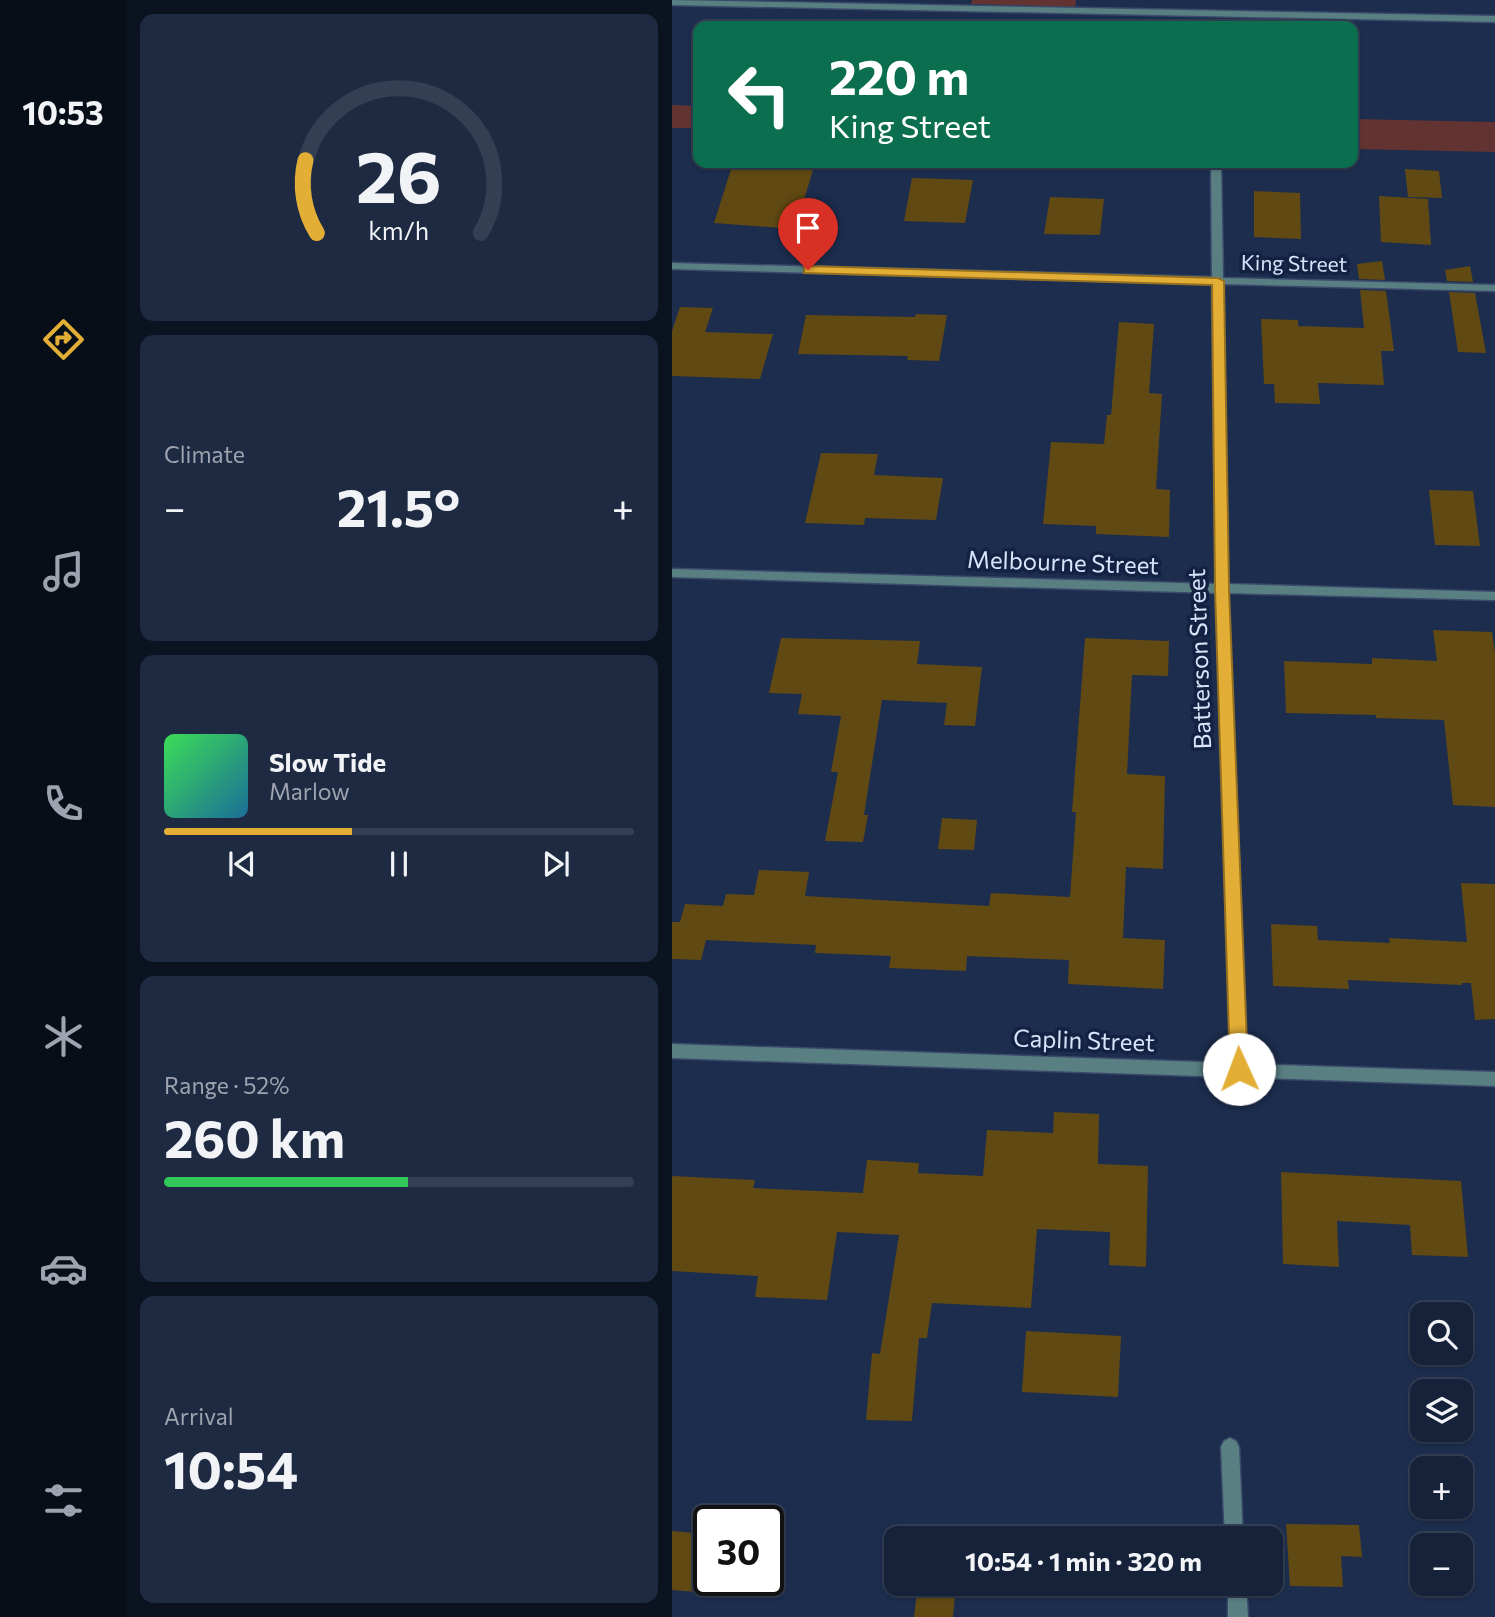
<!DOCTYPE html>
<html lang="en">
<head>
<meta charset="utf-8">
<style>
  :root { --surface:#15223a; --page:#1e2a42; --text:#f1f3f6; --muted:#9da4af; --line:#343f54; --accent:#e3ae35 }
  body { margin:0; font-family:Commissioner,sans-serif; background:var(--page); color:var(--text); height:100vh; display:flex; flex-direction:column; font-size:26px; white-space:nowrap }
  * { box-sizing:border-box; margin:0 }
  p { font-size:23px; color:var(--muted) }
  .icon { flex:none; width:38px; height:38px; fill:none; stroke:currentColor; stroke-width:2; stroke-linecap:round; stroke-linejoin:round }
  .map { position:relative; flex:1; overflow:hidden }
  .details { display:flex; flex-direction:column; gap:14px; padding:14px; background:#0c1320; width:546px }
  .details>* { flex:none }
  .guide { position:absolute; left:21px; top:21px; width:665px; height:147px; border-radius:14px; box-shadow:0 2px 5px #0004,0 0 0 2px var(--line); background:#0b6e4f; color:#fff; overflow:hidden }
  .controls { position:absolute; left:738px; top:1302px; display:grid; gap:14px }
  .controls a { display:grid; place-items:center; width:63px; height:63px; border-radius:14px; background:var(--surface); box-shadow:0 2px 5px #0004,0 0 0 2px var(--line); font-size:35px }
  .speed { position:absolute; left:21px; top:1505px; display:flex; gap:14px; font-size:35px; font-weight:700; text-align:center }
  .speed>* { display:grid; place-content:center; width:91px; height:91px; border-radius:50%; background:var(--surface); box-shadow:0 2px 5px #0004,0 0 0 2px var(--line); line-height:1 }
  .speed .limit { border:4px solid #111; border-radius:10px; background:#fff; color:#111 }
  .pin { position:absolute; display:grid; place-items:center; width:60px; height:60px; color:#fff; margin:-72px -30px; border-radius:50% 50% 50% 0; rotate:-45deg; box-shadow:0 0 7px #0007 }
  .pin .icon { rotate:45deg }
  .me { position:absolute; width:77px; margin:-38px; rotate:358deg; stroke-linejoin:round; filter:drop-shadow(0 0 5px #0008) }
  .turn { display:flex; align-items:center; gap:24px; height:147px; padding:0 21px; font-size:32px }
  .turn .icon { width:91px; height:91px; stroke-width:2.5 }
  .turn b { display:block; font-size:49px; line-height:60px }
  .big { font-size:52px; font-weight:700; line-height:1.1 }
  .details .tile { flex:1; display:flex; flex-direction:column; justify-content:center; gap:10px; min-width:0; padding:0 24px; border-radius:14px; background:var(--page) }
  .details .dial { align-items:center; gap:0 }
  .dial svg { height:182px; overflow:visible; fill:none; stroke:var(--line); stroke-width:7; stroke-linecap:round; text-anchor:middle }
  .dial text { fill:var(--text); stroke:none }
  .song { display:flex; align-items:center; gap:21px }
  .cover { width:84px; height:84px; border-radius:10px; background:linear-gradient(135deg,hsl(130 70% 55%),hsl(200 70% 35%)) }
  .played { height:7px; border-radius:4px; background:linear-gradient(90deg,var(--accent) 40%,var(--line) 40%) }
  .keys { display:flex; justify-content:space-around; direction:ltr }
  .heat { display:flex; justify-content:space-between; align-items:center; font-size:38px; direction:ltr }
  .charge { height:10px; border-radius:5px; background:linear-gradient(90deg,#34c759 52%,var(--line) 0) }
  .trip { position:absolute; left:212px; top:1526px; width:399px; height:70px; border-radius:14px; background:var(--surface); box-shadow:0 2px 5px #0004,0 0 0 2px var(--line); font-weight:700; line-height:70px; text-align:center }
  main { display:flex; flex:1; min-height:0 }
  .tab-bar { display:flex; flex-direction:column; width:126px; justify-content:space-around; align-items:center; background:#080e17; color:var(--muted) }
  .tab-bar .icon { width:49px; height:49px }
  .tab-bar .on { color:var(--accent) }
  .tab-bar b { font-size:32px; color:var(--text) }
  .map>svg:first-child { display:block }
  .green { fill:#633331 }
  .building { fill:#614913 }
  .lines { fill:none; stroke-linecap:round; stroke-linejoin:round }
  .minor-casing { stroke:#3a4a6a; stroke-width:3 }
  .minor { fill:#597f83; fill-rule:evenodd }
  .route { fill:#e3ae35; stroke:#947122; stroke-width:2 }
  .labels { text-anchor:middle; stroke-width:7; stroke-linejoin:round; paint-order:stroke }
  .far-street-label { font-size:21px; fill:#d8e4fa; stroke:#132243 }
  .street-label { font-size:24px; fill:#d8e4fa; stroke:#132243 }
</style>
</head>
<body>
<main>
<nav class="tab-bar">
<b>10:53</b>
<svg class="icon on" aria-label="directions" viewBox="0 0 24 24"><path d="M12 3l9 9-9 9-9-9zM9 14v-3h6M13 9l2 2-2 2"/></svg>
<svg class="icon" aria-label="music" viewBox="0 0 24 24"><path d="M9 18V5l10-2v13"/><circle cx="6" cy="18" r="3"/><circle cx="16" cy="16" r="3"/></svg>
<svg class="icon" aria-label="phone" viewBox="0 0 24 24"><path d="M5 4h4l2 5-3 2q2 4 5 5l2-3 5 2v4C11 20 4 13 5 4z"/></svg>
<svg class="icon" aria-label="climate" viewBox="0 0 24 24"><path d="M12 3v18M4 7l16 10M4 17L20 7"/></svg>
<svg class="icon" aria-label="car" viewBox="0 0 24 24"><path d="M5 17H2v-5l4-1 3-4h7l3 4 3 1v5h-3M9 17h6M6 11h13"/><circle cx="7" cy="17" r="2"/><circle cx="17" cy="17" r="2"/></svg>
<svg class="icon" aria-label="filters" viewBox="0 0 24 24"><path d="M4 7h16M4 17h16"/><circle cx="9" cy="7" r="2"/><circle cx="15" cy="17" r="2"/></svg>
</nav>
<section class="details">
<div class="tile dial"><svg viewBox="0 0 100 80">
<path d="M14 69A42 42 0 1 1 86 69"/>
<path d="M14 69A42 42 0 0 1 9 37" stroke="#e3ae35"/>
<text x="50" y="56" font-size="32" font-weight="700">26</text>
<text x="50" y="72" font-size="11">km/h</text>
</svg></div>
<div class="tile"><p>Climate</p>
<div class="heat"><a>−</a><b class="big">21.5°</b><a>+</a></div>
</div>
<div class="tile">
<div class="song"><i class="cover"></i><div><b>Slow Tide</b><p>Marlow</p></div></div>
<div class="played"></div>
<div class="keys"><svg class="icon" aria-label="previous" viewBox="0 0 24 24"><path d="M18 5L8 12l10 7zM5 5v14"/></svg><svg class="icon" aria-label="pause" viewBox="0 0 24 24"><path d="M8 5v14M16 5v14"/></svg><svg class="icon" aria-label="next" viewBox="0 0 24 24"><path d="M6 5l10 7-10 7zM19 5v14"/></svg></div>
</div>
<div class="tile"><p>Range · 52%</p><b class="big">260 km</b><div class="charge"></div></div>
<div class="tile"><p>Arrival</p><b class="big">10:54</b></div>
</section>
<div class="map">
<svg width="823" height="1617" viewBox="0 0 823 1617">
  <rect width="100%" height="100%" fill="#1c2d4e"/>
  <g class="green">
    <path d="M 300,0 L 404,0 L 403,7 L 299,4 Z"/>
    <path d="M 0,105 L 26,106 L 26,128 L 0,128 Z"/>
    <path d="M 681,119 L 823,122 L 823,152 L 681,149 Z"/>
  </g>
  <g class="building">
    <path d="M 60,166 L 142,167 L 123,229 L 42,223 Z"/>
    <path d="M 733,169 L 767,171 L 770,198 L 736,197 Z"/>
    <path d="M 240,178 L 301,180 L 293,223 L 232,221 Z"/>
    <path d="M 582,191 L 628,193 L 629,239 L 582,237 Z"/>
    <path d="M 707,196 L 756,199 L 759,245 L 709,242 Z"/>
    <path d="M 378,197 L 432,199 L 428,235 L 372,234 Z"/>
    <path d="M 710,261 L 713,280 L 687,279 L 685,264 Z"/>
    <path d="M 798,266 L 801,282 L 775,281 L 773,270 Z"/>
    <path d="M 688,290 L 714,291 L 722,351 L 709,351 L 712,385 L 646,383 L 648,404 L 603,403 L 602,384 L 592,384 L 589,319 L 626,320 L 626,326 L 692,328 Z"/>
    <path d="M 777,292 L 803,293 L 814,353 L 786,352 Z"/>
    <path d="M 8,307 L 41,308 L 33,332 L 101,334 L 88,379 L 0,376 L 0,331 Z"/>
    <path d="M 244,314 L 275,315 L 267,361 L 235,360 L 236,356 L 126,354 L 134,315 L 243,317 Z"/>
    <path d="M 447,322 L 482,324 L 477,393 L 490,394 L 484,489 L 498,490 L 497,537 L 424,534 L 424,526 L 371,524 L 379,442 L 432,444 L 435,415 L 439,415 Z"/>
    <path d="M 149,453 L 206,454 L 202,475 L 271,478 L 264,520 L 193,518 L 192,525 L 133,523 Z"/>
    <path d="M 757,490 L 801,491 L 808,546 L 763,545 Z"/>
    <path d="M 761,630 L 820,632 L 823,653 L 823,807 L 781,805 L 772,720 L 704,718 L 704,715 L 614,713 L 612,661 L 700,664 L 700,658 L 765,661 Z"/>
    <path d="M 109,638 L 248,641 L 245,664 L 310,667 L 303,726 L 272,725 L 275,703 L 210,700 L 192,815 L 196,815 L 191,842 L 153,841 L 166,772 L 159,772 L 169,716 L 126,714 L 130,694 L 97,693 Z"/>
    <path d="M 413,638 L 497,641 L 496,676 L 460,675 L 455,774 L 493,776 L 491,869 L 454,867 L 451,938 L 493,940 L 491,989 L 396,984 L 397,960 L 295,956 L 294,971 L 217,968 L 219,956 L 143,953 L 144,945 L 34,940 L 29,960 L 0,959 L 0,922 L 8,922 L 13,904 L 51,906 L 54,894 L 82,895 L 87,870 L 137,872 L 133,896 L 317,906 L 319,893 L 398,897 L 404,812 L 400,812 Z"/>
    <path d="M 270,818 L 305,820 L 302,850 L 266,849 Z"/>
    <path d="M 789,883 L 823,884 L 823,1019 L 803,1020 L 799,983 L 790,983 L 790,985 L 676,980 L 677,989 L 601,986 L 599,924 L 645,926 L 646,940 L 718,943 L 717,938 L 795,942 Z"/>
    <path d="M 382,1112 L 427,1114 L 426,1164 L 476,1166 L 474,1267 L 437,1265 L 438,1232 L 365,1229 L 359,1308 L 260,1303 L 255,1338 L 247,1338 L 240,1421 L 194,1420 L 200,1353 L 208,1354 L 227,1235 L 165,1232 L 155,1300 L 83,1297 L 86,1276 L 0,1271 L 0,1176 L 83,1180 L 81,1188 L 191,1193 L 195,1160 L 247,1163 L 246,1173 L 311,1176 L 315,1130 L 381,1133 Z"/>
    <path d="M 609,1172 L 789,1181 L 796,1257 L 740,1255 L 738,1225 L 665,1221 L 667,1267 L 611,1264 Z"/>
    <path d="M 354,1331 L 449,1336 L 446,1397 L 350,1392 Z"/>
    <path d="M 614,1524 L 687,1525 L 690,1557 L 669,1556 L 671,1587 L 618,1586 Z"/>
    <path d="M 0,1531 L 37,1534 L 37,1593 L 0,1590 Z"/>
    <path d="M 246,1584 L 284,1584 L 281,1617 L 242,1617 Z"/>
  </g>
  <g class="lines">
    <g class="minor-casing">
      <g id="minor">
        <path d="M 0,0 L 823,16 L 823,22 L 0,5 Z"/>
        <path d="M 539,163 L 549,163 L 551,278 L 823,285 L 823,291 L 551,284 L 556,584 L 823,592 L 823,600 L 556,593 L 575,1064 L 823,1072 L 823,1086 L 0,1058 L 0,1044 L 559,1063 L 544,593 L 0,577 L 0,569 L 544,584 L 540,284 L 0,269 L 0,263 L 540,277 Z"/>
        <path d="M 558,1438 L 564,1441 L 567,1447 L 571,1538 L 553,1538 L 549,1447 L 552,1441 Z"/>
        <path d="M 556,1584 L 574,1584 L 576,1617 L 556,1617 Z"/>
      </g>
    </g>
    <use href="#minor" class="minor"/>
  </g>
  <path class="route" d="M 136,266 L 546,278 L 552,281 L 557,589 L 576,1069 L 573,1074 L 567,1077 L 561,1074 L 558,1069 L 543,589 L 540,285 L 132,273 L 132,267 Z"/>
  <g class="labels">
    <g class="far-street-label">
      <text transform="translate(622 264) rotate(1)" y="7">King Street</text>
    </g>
    <g class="street-label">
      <text transform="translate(391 563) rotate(2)" y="8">Melbourne Street</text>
      <text transform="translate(528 659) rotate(-92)" y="8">Batterson Street</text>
      <text transform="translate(412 1041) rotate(2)" y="8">Caplin Street</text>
    </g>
  </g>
</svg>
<div class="controls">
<a><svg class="icon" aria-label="search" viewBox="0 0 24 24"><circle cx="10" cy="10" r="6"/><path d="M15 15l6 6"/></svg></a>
<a><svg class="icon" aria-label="layers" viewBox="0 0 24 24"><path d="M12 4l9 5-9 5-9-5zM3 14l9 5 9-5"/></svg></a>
<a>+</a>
<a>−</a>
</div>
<div class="speed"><div class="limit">30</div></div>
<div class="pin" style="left:136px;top:270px;background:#d93025"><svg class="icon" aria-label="arrive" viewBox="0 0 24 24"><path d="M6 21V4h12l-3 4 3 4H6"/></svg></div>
<svg class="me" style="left:567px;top:1069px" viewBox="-20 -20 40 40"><circle r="19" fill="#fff"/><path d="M0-13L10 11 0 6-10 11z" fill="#e3ae35"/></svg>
<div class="trip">10:54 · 1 min · 320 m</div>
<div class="guide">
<div class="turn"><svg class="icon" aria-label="left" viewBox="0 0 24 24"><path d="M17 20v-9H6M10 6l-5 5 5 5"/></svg><div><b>220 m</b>King Street</div></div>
</div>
</div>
</main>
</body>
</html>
